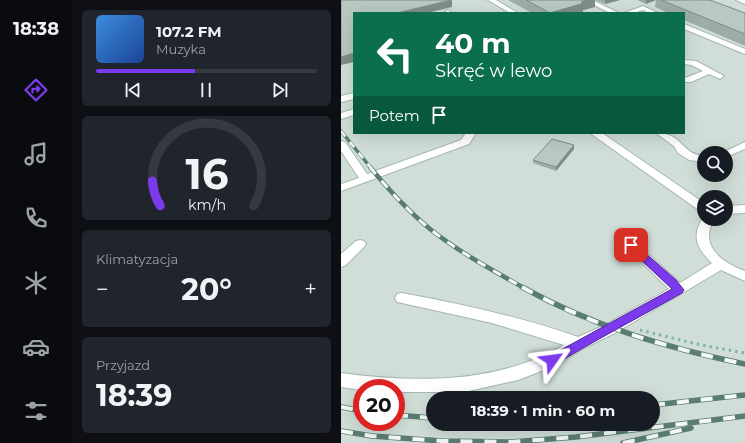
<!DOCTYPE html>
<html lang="pl">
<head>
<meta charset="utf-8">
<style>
  :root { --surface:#171b24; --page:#20242c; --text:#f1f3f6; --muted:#9ea1a6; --line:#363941; --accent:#7c3aed }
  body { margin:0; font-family:Montserrat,sans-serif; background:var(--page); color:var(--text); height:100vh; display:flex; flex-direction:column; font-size:15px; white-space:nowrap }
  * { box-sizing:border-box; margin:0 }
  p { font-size:13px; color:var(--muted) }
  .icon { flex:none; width:22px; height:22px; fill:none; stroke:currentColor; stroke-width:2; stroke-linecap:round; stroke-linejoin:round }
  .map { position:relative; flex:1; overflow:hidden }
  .sheet { display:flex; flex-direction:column; gap:10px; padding:10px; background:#0d0f14; width:269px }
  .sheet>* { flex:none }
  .banner { position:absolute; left:12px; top:12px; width:332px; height:122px; border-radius:0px; box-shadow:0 4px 16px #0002; background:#0b6e4f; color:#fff; overflow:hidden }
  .buttons { position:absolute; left:356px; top:146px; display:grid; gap:8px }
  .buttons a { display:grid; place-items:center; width:36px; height:36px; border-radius:50%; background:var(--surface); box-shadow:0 4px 16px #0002; font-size:20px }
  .speed { position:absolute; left:12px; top:379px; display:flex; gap:8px; font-size:20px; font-weight:700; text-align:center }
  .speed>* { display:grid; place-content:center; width:52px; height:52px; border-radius:50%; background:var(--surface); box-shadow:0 4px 16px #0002; line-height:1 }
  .speed .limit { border:6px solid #d22; background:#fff; color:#111 }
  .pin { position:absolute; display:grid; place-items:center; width:34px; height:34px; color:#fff; margin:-17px; border-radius:8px; box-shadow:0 2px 6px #0006 }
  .me { position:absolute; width:44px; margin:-22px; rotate:59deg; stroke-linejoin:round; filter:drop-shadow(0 0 3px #0008) }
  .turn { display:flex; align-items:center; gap:14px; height:84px; padding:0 16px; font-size:18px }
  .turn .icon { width:52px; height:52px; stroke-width:2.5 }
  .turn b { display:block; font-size:28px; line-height:34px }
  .then { display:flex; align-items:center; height:38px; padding:0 16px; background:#0003; gap:8px; font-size:15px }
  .big { font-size:30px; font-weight:700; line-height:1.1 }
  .sheet .tile { flex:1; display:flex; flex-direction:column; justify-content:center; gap:6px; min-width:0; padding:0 14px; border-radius:6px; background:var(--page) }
  .sheet .dial { align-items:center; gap:0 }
  .dial svg { height:104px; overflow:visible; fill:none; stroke:var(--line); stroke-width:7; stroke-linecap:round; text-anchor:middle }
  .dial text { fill:var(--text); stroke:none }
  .song { display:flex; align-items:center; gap:12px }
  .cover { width:48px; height:48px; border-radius:6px; background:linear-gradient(135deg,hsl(210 70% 55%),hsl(220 70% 35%)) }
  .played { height:4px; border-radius:2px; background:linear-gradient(90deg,var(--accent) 45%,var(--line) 45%) }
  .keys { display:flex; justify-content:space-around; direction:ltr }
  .heat { display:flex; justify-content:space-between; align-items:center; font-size:22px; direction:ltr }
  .trip { position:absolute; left:85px; top:391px; width:234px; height:40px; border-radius:20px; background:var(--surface); box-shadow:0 4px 16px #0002; font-weight:700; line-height:40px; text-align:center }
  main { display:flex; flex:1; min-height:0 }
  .dock { display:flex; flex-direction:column; width:72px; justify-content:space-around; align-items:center; background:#090b0e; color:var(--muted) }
  .dock .icon { width:28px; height:28px }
  .dock .on { color:var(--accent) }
  .dock b { font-size:18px; color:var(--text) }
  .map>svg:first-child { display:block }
  .built { fill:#d0ded7; fill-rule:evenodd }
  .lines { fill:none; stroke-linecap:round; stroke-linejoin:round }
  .minor-casing { stroke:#a4b7af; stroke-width:2 }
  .path { stroke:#7fb5a2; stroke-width:3; stroke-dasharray:2.5 4; stroke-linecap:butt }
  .minor { fill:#fff; fill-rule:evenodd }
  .rail-far2-casing { stroke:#5a7d72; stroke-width:3.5 }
  .rail-far1-casing { stroke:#5a7d72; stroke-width:4.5 }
  .rail-casing { stroke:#5a7d72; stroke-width:5.5 }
  .rail-far2 { stroke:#f3faf6; stroke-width:2.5; stroke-dasharray:7; stroke-linecap:butt }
  .rail-far1 { stroke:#f3faf6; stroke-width:3; stroke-dasharray:9; stroke-linecap:butt }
  .rail { stroke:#f3faf6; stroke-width:4; stroke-dasharray:12; stroke-linecap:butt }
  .wall { fill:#9dada6 }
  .shaded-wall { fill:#808d87 }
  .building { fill:#b7c9c1; stroke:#808d87 }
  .route { fill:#7c3aed; stroke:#51269a }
</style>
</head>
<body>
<main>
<nav class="dock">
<b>18:38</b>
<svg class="icon on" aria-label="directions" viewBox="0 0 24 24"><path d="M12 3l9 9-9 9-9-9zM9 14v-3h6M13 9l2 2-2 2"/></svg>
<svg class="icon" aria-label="music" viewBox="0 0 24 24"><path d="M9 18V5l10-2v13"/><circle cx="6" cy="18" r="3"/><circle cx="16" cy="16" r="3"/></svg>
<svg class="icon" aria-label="phone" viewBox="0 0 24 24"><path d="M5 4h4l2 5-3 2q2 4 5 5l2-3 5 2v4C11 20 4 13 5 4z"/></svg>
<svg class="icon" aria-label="climate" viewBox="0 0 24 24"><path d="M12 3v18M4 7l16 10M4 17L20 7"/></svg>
<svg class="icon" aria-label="car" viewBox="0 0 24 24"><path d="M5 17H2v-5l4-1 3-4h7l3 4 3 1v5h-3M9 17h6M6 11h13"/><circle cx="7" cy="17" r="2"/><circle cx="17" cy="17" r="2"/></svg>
<svg class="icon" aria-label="filters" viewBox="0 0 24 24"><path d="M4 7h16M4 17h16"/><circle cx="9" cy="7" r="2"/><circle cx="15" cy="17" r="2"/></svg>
</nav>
<section class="sheet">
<div class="tile">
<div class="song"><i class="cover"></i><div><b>107.2 FM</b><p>Muzyka</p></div></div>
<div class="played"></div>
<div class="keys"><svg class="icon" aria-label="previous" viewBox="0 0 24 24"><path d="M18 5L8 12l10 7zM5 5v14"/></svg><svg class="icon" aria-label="pause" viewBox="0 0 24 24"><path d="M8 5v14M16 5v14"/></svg><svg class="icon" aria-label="next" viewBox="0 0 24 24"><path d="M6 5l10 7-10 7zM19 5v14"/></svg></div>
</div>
<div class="tile dial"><svg viewBox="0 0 100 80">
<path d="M14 69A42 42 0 1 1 86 69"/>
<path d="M14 69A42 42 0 0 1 8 50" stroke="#7c3aed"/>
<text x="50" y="56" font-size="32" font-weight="700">16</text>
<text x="50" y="72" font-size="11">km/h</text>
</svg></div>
<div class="tile"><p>Klimatyzacja</p>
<div class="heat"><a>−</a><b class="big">20°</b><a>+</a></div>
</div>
<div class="tile"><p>Przyjazd</p><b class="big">18:39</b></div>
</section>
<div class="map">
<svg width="404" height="443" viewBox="0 0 404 443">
  <rect width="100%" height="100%" fill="#e2eee8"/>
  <path class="built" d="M 0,0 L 404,0 L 404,443 L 0,443 ZM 13,13 L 343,13 L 343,133 L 13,133 ZM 363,153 L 385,153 L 385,175 L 363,175 ZM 363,197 L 385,197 L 385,219 L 363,219 ZM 21,388 L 55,388 L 55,422 L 21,422 ZM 92,398 L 312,398 L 312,424 L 92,424 Z"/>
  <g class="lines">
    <g class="minor-casing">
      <g id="minor">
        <path d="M 147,0 L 155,0 L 177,13 L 169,13 Z"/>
        <path d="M 243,0 L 251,0 L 278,13 L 269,13 Z"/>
        <path d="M 395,0 L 404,0 L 404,4 Z"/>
        <path d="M 302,6 L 317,13 L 308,13 L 302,10 L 293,13 L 283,13 Z"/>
        <path d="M 107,10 L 111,13 L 104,13 L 105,11 Z"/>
        <path d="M 343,24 L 404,49 L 404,54 L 343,29 Z"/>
        <path d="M 343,60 L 355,61 L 383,76 L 379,79 L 368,74 L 350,82 L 344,82 L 344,78 L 362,71 L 350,65 L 343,64 Z"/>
        <path d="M 13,93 L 13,99 L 0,102 L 0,96 Z"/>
        <path d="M 13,109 L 13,115 L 0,119 L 0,113 Z"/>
        <path d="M 125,133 L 135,133 L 128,144 L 0,191 L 0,184 L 18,178 L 0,151 L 0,141 L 4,142 L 26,174 L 120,140 Z"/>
        <path d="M 249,133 L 261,133 L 363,203 L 363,212 L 359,211 Z"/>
        <path d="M 315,133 C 343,133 339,154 363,156 L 363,162 L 348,160 L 337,153 L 333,146 Z"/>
        <path d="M 404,142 L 404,149 L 385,157 L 385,153 L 381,153 Z"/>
        <path d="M 404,205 L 404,213 L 385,214 L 385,206 Z"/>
        <path d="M 363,216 L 363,219 L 373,219 C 358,246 380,262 404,271 L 404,281 L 380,270 L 274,333 L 243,348 L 216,365 L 177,380 L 123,392 L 55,392 L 55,388 L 21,388 L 21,390 L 0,387 L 0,373 C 75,383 156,384 223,345 L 151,323 L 61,303 L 56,302 L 54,298 L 56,294 L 61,293 C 121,304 180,317 237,337 L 264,325 L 328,289 L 286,248 L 284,245 L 286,242 L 290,241 L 294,242 L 339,283 L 371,263 C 355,248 350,235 363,216 Z"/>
        <path d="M 19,240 L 23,241 L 25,244 L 23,247 L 5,265 L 0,267 L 0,254 L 15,241 Z"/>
      </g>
    </g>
    <path class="path" d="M 299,330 L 360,345 L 404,353"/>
    <use href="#minor" class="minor"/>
    <g class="rail-far2-casing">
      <path id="rail-far2" d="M 0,131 L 30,168"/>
    </g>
    <g class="rail-far1-casing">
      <path id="rail-far1" d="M 29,167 C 47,189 66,210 89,229 C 118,252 151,270 183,288"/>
    </g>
    <g class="rail-casing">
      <g id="rail">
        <path d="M 181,287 C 251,326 326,348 404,364"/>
        <path d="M 312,405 L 404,395"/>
        <path d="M 0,407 L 21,411"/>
        <path d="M 55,415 L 92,418"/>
        <path d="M 0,431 L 31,436 L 101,441 L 170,442 L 235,437 L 404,416"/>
        <path d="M 282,443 L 350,428"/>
      </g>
    </g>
    <use href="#rail-far2" class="rail-far2"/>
    <use href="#rail-far1" class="rail-far1"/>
    <use href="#rail" class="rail"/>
  </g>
  <g class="wall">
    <path d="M 167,0 L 254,0 L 254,7 L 242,10 L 242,13 L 191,13 Z"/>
    <path d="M 254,0 L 279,0 L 264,4 Z"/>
    <path d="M 296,0 L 369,0 L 404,13 L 404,46 L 343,20 L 343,13 L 327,13 L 314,7 L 315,0 L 305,4 Z"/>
    <path d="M 233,145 L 233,149 L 215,171 L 192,163 L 192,160 Z"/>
  </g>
  <g class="shaded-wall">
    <path d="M 111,0 L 111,7 L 86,13 L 56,13 Z"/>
    <path d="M 246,0 L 254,0 L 254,7 L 242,10 L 242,13 L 209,13 Z"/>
    <path d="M 264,0 L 279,0 L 264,4 Z"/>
    <path d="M 305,0 L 315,0 L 305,4 Z"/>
    <path d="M 13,53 L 13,62 L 0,65 L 0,57 Z"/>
    <path d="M 233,145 L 233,149 L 215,171 L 215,167 Z"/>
  </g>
  <g class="building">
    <path d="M 0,0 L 110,0 L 56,13 L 13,13 L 13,53 L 0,57 Z"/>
    <path d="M 185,0 L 246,0 L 240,2 L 243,3 L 209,13 Z"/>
    <path d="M 320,0 L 369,0 L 404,13 L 404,34 Z"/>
    <path d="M 211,139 L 233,145 L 215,167 L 192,160 Z"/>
  </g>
  <path class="route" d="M 290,242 L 293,243 L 335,280 L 343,290 L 341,293 C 299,317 256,339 215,364 L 211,365 L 207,364 L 205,360 L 207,357 L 331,289 L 286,247 L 285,245 Z"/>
</svg>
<div class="buttons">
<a><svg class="icon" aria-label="search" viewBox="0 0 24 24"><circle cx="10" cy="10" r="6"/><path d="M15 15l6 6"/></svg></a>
<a><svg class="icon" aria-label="layers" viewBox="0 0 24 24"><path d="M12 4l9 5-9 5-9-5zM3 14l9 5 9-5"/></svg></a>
</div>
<div class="speed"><div class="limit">20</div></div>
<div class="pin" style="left:290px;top:245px;background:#d93025"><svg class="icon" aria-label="arrive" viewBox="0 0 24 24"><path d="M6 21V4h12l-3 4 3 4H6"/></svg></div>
<svg class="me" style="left:211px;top:360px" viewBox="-20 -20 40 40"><path d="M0-17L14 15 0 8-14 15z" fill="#7c3aed" stroke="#fff" stroke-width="4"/></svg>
<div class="trip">18:39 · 1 min · 60 m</div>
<div class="banner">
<div class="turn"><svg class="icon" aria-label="left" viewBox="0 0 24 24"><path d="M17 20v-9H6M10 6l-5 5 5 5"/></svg><div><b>40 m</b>Skręć w lewo</div></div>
<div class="then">Potem<svg class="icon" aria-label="arrive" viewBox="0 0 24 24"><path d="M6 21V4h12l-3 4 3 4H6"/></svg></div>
</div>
</div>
</main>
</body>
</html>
